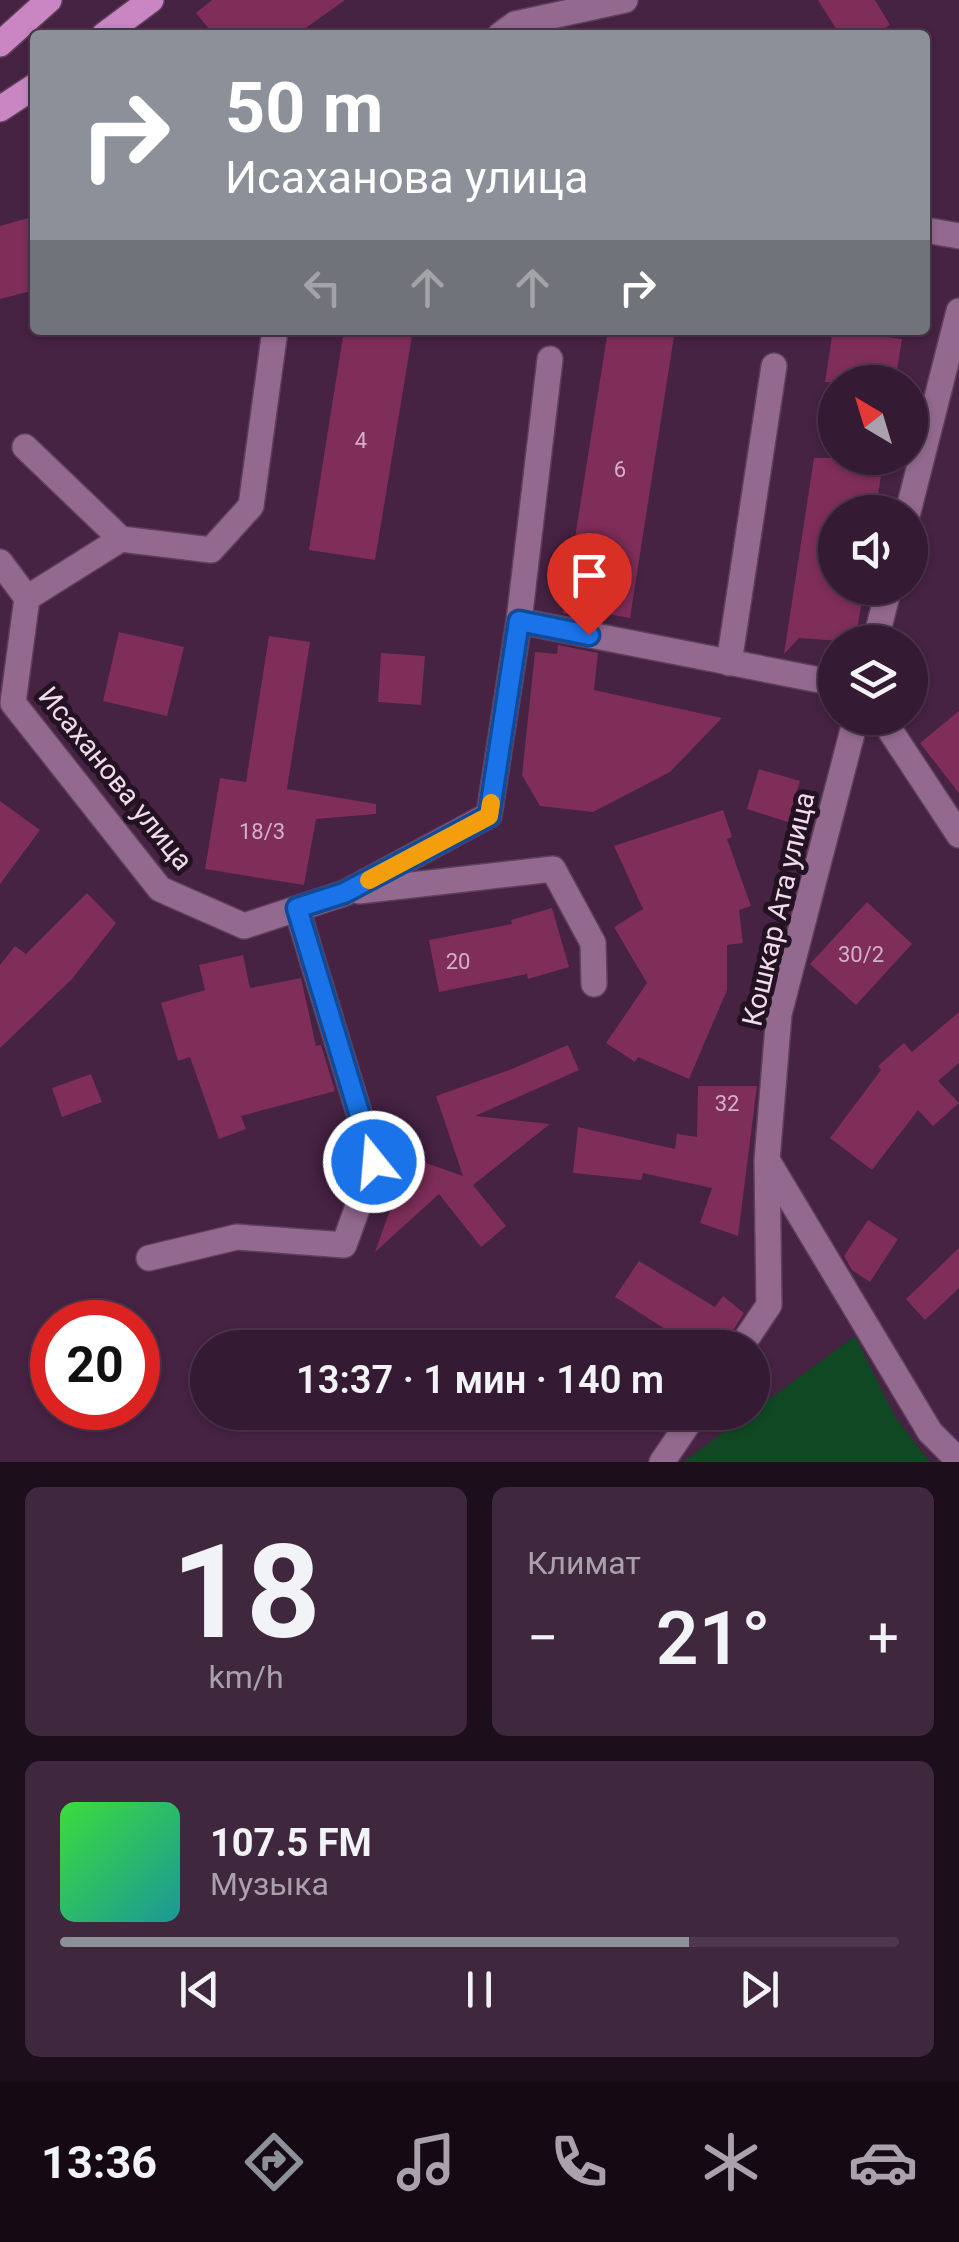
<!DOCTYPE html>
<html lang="ru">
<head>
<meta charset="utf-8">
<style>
  :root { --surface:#341a32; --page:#3f273e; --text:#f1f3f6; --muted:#a9a1ac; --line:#4e384d; --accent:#8c9099 }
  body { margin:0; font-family:Roboto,sans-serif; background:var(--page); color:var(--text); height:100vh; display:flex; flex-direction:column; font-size:38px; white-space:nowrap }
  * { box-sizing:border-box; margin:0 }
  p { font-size:32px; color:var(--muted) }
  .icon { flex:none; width:55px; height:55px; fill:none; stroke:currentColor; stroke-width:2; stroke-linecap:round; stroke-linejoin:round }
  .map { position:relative; height:1462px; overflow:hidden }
  .side { display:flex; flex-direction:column; gap:25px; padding:25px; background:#1d0e1c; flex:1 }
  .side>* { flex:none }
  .hud { position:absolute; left:30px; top:30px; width:900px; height:305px; border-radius:10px; box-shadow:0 2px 8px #0004,0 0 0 2px var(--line); background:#8c9099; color:#fff; overflow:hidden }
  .needle { width:65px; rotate:322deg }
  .tools { position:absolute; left:818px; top:365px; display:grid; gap:20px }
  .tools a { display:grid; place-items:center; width:110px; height:110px; border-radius:50%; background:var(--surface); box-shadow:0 2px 8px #0004,0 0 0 2px var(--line); font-size:50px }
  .speed { position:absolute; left:30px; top:1300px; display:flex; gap:20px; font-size:50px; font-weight:700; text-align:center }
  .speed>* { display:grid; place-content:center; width:130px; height:130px; border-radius:50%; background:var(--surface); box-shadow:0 2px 8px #0004,0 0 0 2px var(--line); line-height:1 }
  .speed .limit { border:15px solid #d22; background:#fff; color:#111 }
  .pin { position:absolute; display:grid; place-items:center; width:85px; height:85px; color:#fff; margin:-102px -42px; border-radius:50% 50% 50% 0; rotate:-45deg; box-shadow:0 0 10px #0007 }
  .pin .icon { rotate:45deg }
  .me { position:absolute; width:110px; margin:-55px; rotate:343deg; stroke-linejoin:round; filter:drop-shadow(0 0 8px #0008) }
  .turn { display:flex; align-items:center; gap:35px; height:210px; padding:0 30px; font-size:45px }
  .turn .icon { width:130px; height:130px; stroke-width:2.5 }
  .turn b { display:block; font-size:70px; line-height:85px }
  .lanes { display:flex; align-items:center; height:95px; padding:0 30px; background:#0003; justify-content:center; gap:50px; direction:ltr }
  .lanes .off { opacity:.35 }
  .big { font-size:75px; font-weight:600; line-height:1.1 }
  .side .tile { flex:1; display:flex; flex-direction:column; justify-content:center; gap:15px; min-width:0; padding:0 35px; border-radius:15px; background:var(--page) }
  .side .dial { align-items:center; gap:0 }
  .dial b { font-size:130px; line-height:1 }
  .song { display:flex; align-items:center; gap:30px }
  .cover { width:120px; height:120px; border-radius:15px; background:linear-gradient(135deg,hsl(120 70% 55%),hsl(180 70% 35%)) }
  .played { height:10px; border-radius:5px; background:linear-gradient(90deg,var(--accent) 75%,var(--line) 75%) }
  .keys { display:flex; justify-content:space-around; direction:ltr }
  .heat { display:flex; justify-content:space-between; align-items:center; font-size:55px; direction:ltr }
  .side .tiles { flex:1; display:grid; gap:25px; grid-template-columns:1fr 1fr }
  .tile:last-child { grid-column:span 2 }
  .trip { position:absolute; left:190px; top:1330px; width:580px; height:100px; border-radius:50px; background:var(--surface); box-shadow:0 2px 8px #0004,0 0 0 2px var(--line); font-weight:600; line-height:100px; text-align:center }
  .dock { display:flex; height:160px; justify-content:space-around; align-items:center; background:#150a14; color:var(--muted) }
  .dock .icon { width:70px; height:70px }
  .dock .active { color:var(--accent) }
  .dock b { font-size:45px; color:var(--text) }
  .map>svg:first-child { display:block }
  .green { fill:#0f4822 }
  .building { fill:#7e2e59 }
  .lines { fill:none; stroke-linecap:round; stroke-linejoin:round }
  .minor-casing { stroke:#5e3f5c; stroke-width:28 }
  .major-casing { stroke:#5e3f5c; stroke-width:28 }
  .minor { stroke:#93698f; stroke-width:25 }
  .major { stroke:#ca85c3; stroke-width:25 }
  .route-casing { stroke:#114b97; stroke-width:25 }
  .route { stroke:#1a73e8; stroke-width:18 }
  .slow { stroke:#f59e0b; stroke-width:18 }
  .labels { text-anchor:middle; stroke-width:10; stroke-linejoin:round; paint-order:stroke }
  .number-label { font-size:22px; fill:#d4afc9 }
  .street-label { font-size:28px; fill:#f1daee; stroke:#231322 }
</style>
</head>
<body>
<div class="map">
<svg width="959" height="1462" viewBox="0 0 959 1462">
  <rect width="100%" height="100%" fill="#462243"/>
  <path class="green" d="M 855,1336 L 895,1417 L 930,1462 L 683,1462 Z"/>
  <g class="building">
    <path d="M 212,0 L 345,0 L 296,35 L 214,35 L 196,13 Z"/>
    <path d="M 818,0 L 875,0 L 890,25 L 874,35 L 840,35 Z"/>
    <path d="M 35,216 L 35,290 L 0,299 L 0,226 Z"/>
    <path d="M 344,330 L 413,330 L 375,560 L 309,550 Z"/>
    <path d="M 608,330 L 675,330 L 630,618 L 602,613 L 602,621 L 563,613 Z"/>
    <path d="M 833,330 L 902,339 L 895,382 L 825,382 Z"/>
    <path d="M 814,458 L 884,458 L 875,512 L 835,512 L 835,588 L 864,588 L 855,642 L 799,638 L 784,654 Z"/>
    <path d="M 119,632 L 184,647 L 167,716 L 103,701 Z"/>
    <path d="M 269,636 L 310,642 L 287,789 L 376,804 L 376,814 L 316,819 L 304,885 L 205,869 L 220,778 L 246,782 Z"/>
    <path d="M 558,645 L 598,653 L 594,690 L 722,718 L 670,772 L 593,812 L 540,806 L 522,775 L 535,652 L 557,654 Z"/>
    <path d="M 381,653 L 425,656 L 421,705 L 378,702 Z"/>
    <path d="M 959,711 L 959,793 L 920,743 Z"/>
    <path d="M 759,769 L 800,781 L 788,822 L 747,809 Z"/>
    <path d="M 0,801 L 40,830 L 0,884 Z"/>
    <path d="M 723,810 L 732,837 L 727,839 L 751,906 L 739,910 L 743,943 L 727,945 L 727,990 L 689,1079 L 638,1057 L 635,1062 L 606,1043 L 647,983 L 614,927 L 643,909 L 614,846 Z"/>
    <path d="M 87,893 L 116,923 L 72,979 L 0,1048 L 0,965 L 15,946 L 26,954 Z"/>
    <path d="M 867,902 L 912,944 L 856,1005 L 810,964 Z"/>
    <path d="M 552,908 L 569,967 L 528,979 L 527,974 L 439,992 L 429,940 L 512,924 L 511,920 Z"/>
    <path d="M 243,955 L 250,988 L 301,978 L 316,1046 L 321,1045 L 335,1091 L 241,1116 L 246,1129 L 219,1139 L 190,1057 L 178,1061 L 161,1003 L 205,990 L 199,965 Z"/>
    <path d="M 959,1012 L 959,1063 L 938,1081 L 959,1103 L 933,1126 L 918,1110 L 872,1170 L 830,1138 L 881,1070 L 878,1066 L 904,1043 L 912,1052 Z"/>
    <path d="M 568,1045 L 579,1070 L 475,1116 L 550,1124 L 473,1185 L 506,1226 L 481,1247 L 439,1194 L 375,1252 L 409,1157 L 463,1176 L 436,1096 L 512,1069 Z"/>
    <path d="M 91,1074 L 102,1102 L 62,1117 L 52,1088 Z"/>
    <path d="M 698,1086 L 757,1086 L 738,1236 L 700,1223 L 712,1188 L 643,1173 L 641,1180 L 573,1173 L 578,1127 L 675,1149 L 677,1134 L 697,1137 Z"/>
    <path d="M 868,1220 L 898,1239 L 870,1282 L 852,1270 L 844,1256 Z"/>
    <path d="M 959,1248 L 959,1288 L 925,1320 L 906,1299 Z"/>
    <path d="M 639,1261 L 715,1307 L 723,1296 L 744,1313 L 726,1341 L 714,1332 L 705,1348 L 695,1348 L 615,1297 Z"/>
  </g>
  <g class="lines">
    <g class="minor-casing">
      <g id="minor">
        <path d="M 500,35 L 515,24 L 625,0"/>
        <path d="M 925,230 L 959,236"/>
        <path d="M 25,447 L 121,539 L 211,550 L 251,506 L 275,330"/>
        <path d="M 908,512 L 959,311"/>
        <path d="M 0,562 L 27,598 L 13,703 L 160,889 L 244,926 L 345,893 L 489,815 L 519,621 L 835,683"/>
        <path d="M 27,598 L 121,539"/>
        <path d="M 519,621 L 550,359"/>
        <path d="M 875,642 L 889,588"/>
        <path d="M 729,663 L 774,366"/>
        <path d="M 882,718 L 959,835"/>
        <path d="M 359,891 L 553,869 L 593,943 L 594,984"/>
        <path d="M 770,1165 L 930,1432 L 959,1461"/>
        <path d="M 149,1258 L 237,1237 L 344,1245 L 374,1162 L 297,909"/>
        <path d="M 740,1348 L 769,1305 L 767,1160 L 779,1014 L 856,718"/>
        <path d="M 662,1462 L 696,1412"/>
      </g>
    </g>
    <g class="major-casing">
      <g id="major">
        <path d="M 104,35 L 151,0"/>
        <path d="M 0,44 L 49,0"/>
        <path d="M 0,109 L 35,86"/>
      </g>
    </g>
    <use href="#minor" class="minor"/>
    <use href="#major" class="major"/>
  </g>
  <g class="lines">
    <g class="route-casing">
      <path id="route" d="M 374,1162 L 297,908 L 344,893 L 489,816 L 519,621 L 589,635"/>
    </g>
    <use href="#route" class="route"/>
    <path class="slow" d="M 369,880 L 489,816 L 491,803"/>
  </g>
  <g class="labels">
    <g class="number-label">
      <text x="361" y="448">4</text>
      <text x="620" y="477">6</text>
      <text x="262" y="839">18/3</text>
      <text x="861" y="962">30/2</text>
      <text x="458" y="969">20</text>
      <text x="727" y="1111">32</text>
    </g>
    <g class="street-label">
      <text transform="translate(116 778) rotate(51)" y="10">Исаханова улица</text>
      <text transform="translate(778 909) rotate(-77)" y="10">Кошкар Ата улица</text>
    </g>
  </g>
</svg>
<div class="tools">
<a><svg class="needle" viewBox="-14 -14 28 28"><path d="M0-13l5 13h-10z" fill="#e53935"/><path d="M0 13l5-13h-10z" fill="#a9a1ac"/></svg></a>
<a><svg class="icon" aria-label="sound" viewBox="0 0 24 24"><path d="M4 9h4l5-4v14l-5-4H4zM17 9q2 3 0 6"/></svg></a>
<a><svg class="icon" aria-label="layers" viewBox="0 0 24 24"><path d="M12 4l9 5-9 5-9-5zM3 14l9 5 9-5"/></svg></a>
</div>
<div class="speed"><div class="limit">20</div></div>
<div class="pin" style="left:589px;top:635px;background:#d93025"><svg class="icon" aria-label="arrive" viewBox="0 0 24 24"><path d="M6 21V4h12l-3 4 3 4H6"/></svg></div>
<svg class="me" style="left:374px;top:1162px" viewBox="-20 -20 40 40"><circle r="17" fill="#1a73e8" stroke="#fff" stroke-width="3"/><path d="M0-11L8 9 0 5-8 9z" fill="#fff"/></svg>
<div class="trip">13:37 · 1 мин · 140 m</div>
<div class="hud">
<div class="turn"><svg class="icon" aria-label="right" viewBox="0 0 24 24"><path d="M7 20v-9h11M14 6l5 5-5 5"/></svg><div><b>50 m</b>Исаханова улица</div></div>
<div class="lanes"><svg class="icon off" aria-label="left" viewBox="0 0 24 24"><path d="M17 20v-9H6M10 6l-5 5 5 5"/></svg><svg class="icon off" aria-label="ahead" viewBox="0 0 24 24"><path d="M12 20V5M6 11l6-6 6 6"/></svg><svg class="icon off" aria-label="ahead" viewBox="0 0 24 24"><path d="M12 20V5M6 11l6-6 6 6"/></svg><svg class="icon" aria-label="right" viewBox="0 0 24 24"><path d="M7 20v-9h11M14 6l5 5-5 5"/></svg></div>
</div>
</div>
<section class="side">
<div class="tiles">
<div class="tile dial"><b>18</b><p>km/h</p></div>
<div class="tile"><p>Климат</p>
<div class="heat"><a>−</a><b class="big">21°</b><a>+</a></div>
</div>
<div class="tile">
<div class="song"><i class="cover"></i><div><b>107.5 FM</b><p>Музыка</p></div></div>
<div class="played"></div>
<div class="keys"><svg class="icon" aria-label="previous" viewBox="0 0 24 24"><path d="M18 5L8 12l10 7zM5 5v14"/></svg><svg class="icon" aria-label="pause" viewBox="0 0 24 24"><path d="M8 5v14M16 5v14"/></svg><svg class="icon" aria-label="next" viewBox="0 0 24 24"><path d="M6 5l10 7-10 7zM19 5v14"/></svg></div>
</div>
</div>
</section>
<nav class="dock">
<b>13:36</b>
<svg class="icon active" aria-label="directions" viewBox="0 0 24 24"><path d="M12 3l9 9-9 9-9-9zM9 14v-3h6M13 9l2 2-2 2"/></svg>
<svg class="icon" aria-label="music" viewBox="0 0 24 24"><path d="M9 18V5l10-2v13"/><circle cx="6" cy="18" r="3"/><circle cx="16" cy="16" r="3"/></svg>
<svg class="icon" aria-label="phone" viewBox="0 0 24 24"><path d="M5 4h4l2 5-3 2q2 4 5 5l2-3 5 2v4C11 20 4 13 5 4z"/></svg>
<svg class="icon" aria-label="climate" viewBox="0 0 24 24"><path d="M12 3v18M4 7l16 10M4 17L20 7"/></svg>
<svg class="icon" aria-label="car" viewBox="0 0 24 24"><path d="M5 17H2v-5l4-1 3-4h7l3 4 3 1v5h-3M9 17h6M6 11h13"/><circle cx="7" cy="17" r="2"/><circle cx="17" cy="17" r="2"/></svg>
</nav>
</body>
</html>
